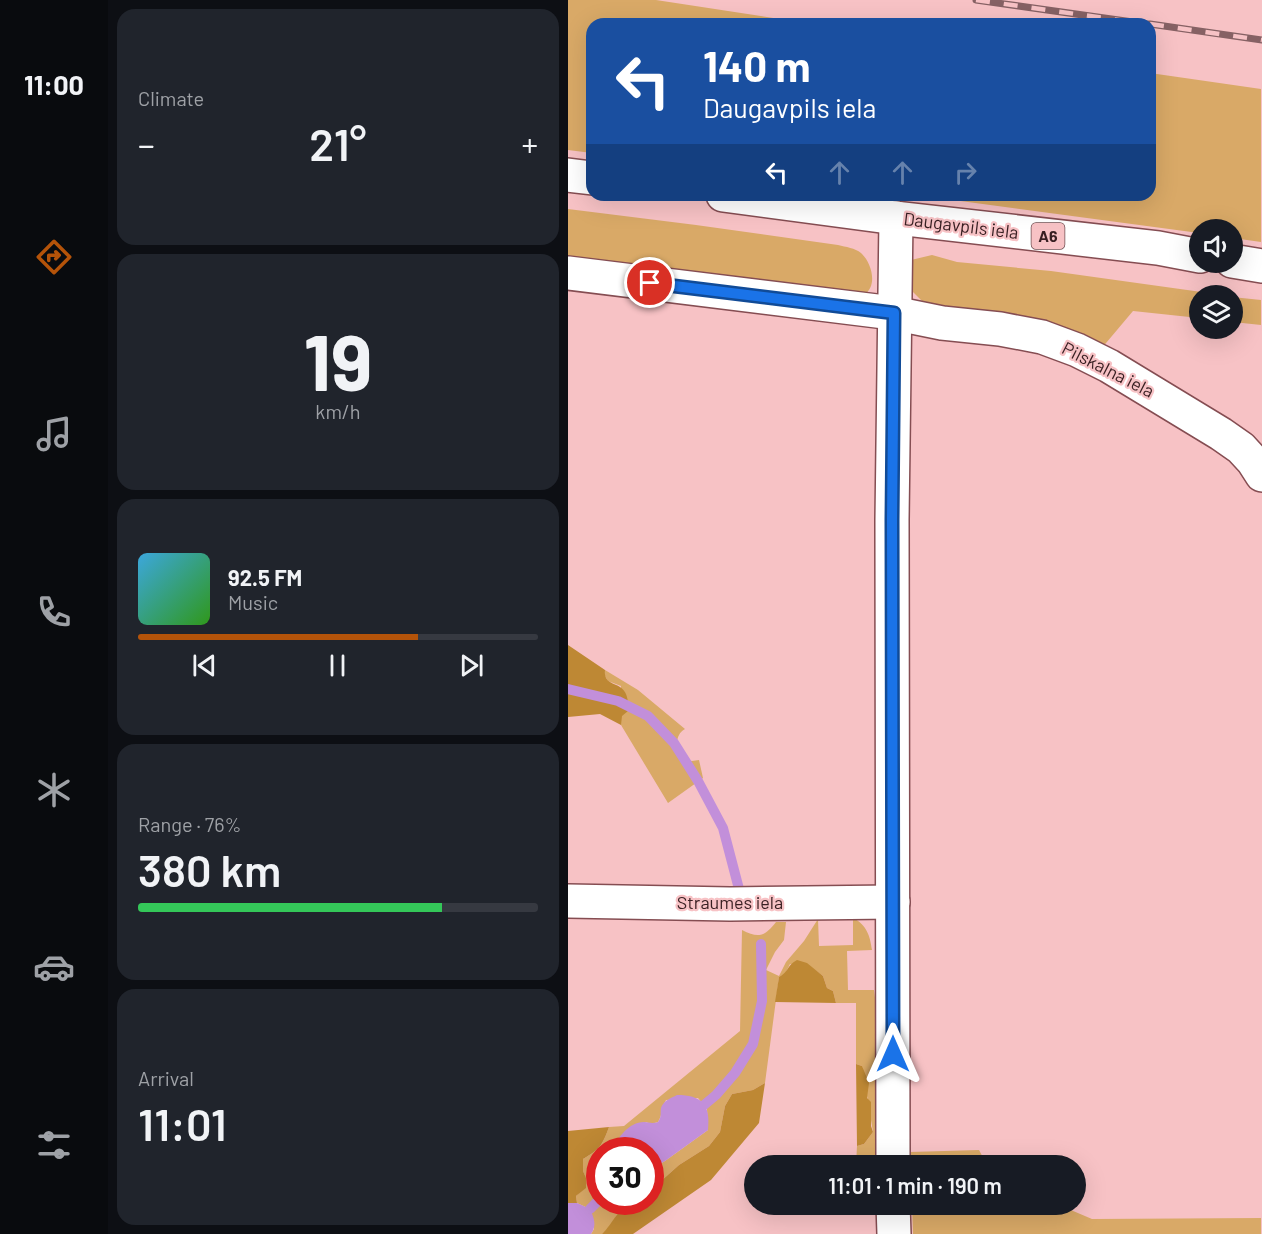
<!DOCTYPE html>
<html lang="en">
<head>
<meta charset="utf-8">
<style>
  :root { --surface:#171b24; --page:#20242c; --text:#f1f3f6; --muted:#9ea1a6; --line:#363941; --accent:#b45309 }
  body { margin:0; font-family:Barlow,sans-serif; background:var(--page); color:var(--text); height:100vh; display:flex; flex-direction:column; font-size:22px; white-space:nowrap }
  * { box-sizing:border-box; margin:0 }
  p { font-size:20px; color:var(--muted) }
  .icon { flex:none; width:33px; height:33px; fill:none; stroke:currentColor; stroke-width:2; stroke-linecap:round; stroke-linejoin:round }
  .map { position:relative; flex:1; overflow:hidden }
  .details { display:flex; flex-direction:column; gap:9px; padding:9px; background:#0d0f14; width:460px }
  .details>* { flex:none }
  .banner { position:absolute; left:18px; top:18px; width:570px; height:183px; border-radius:18px; box-shadow:0 6px 24px #0002; background:#1a4fa0; color:#fff; overflow:hidden }
  .tools { position:absolute; left:621px; top:219px; display:grid; gap:12px }
  .tools a { display:grid; place-items:center; width:54px; height:54px; border-radius:50%; background:var(--surface); box-shadow:0 6px 24px #0002; font-size:30px }
  .speed { position:absolute; left:18px; top:1137px; display:flex; gap:12px; font-size:30px; font-weight:700; text-align:center }
  .speed>* { display:grid; place-content:center; width:78px; height:78px; border-radius:50%; background:var(--surface); box-shadow:0 6px 24px #0002; line-height:1 }
  .speed .limit { border:9px solid #d22; background:#fff; color:#111 }
  .pin { position:absolute; display:grid; place-items:center; width:51px; height:51px; color:#fff; margin:-26px; border:3px solid #fff; border-radius:50%; box-shadow:0 2px 6px #0007 }
  .me { position:absolute; width:66px; margin:-33px; rotate:0deg; stroke-linejoin:round; filter:drop-shadow(0 0 4px #0008) }
  .turn { display:flex; align-items:center; gap:21px; height:126px; padding:0 18px; font-size:27px }
  .turn .icon { width:78px; height:78px; stroke-width:2.5 }
  .turn b { display:block; font-size:42px; line-height:51px }
  .lanes { display:flex; align-items:center; height:57px; padding:0 18px; background:#0003; justify-content:center; gap:30px; direction:ltr }
  .lanes .off { opacity:.35 }
  .big { font-size:45px; font-weight:600; line-height:1.1 }
  .details .widget { flex:1; display:flex; flex-direction:column; justify-content:center; gap:9px; min-width:0; padding:0 21px; border-radius:18px; background:var(--page) }
  .details .dial { align-items:center; gap:0 }
  .dial b { font-size:78px; line-height:1 }
  .song { display:flex; align-items:center; gap:18px }
  .cover { width:72px; height:72px; border-radius:9px; background:linear-gradient(135deg,hsl(200 70% 55%),hsl(110 70% 35%)) }
  .played { height:6px; border-radius:3px; background:linear-gradient(90deg,var(--accent) 70%,var(--line) 70%) }
  .keys { display:flex; justify-content:space-around; direction:ltr }
  .heat { display:flex; justify-content:space-between; align-items:center; font-size:33px; direction:ltr }
  .charge { height:9px; border-radius:4px; background:linear-gradient(90deg,#34c759 76%,var(--line) 0) }
  .trip { position:absolute; left:176px; top:1155px; width:342px; height:60px; border-radius:30px; background:var(--surface); box-shadow:0 6px 24px #0002; font-weight:600; line-height:60px; text-align:center }
  main { display:flex; flex:1; min-height:0 }
  .menu { display:flex; flex-direction:column; width:108px; justify-content:space-around; align-items:center; background:#090b0e; color:var(--muted) }
  .menu .icon { width:42px; height:42px }
  .menu .active { color:var(--accent) }
  .menu b { font-size:27px; color:var(--text) }
  .map>svg:first-child { display:block }
  .green { fill:#d9a967 }
  .forest { fill:#be8834 }
  .water { fill:#c28fda }
  .lines { fill:none; stroke-linecap:round; stroke-linejoin:round }
  .stream { stroke:#c28fda; stroke-width:10 }
  .street-casing { stroke:#854d52; stroke-width:36 }
  .highway-casing { stroke:#854d52; stroke-width:36 }
  .street { stroke:#fff; stroke-width:33 }
  .highway { stroke:#fff; stroke-width:33 }
  .rail-casing { stroke:#866164; stroke-width:7 }
  .rail { stroke:#f7c2c5; stroke-width:4.5; stroke-dasharray:14; stroke-linecap:butt }
  .route-casing { stroke:#114b97; stroke-width:15 }
  .route { stroke:#1a73e8; stroke-width:10 }
  .labels { text-anchor:middle; stroke-width:4.5; stroke-linejoin:round; paint-order:stroke }
  .shield { fill:#f7c2c5; stroke:#715053; stroke-width:1.5 }
  .shield-label { font-size:16px; font-weight:bold; fill:#381f22 }
  .street-label { font-size:18px; fill:#381f22; stroke:#f7c2c5 }
</style>
</head>
<body>
<main>
<nav class="menu">
<b>11:00</b>
<svg class="icon active" aria-label="directions" viewBox="0 0 24 24"><path d="M12 3l9 9-9 9-9-9zM9 14v-3h6M13 9l2 2-2 2"/></svg>
<svg class="icon" aria-label="music" viewBox="0 0 24 24"><path d="M9 18V5l10-2v13"/><circle cx="6" cy="18" r="3"/><circle cx="16" cy="16" r="3"/></svg>
<svg class="icon" aria-label="phone" viewBox="0 0 24 24"><path d="M5 4h4l2 5-3 2q2 4 5 5l2-3 5 2v4C11 20 4 13 5 4z"/></svg>
<svg class="icon" aria-label="climate" viewBox="0 0 24 24"><path d="M12 3v18M4 7l16 10M4 17L20 7"/></svg>
<svg class="icon" aria-label="car" viewBox="0 0 24 24"><path d="M5 17H2v-5l4-1 3-4h7l3 4 3 1v5h-3M9 17h6M6 11h13"/><circle cx="7" cy="17" r="2"/><circle cx="17" cy="17" r="2"/></svg>
<svg class="icon" aria-label="filters" viewBox="0 0 24 24"><path d="M4 7h16M4 17h16"/><circle cx="9" cy="7" r="2"/><circle cx="15" cy="17" r="2"/></svg>
</nav>
<section class="details">
<div class="widget"><p>Climate</p>
<div class="heat"><a>−</a><b class="big">21°</b><a>+</a></div>
</div>
<div class="widget dial"><b>19</b><p>km/h</p></div>
<div class="widget">
<div class="song"><i class="cover"></i><div><b>92.5 FM</b><p>Music</p></div></div>
<div class="played"></div>
<div class="keys"><svg class="icon" aria-label="previous" viewBox="0 0 24 24"><path d="M18 5L8 12l10 7zM5 5v14"/></svg><svg class="icon" aria-label="pause" viewBox="0 0 24 24"><path d="M8 5v14M16 5v14"/></svg><svg class="icon" aria-label="next" viewBox="0 0 24 24"><path d="M6 5l10 7-10 7zM19 5v14"/></svg></div>
</div>
<div class="widget"><p>Range · 76%</p><b class="big">380 km</b><div class="charge"></div></div>
<div class="widget"><p>Arrival</p><b class="big">11:01</b></div>
</section>
<div class="map">
<svg width="694" height="1234" viewBox="0 0 694 1234">
  <rect width="100%" height="100%" fill="#f7c2c5"/>
  <g class="green">
    <path d="M 0,0 L 88,0 L 244,24 L 24,24 L 24,153 L 0,150 Z"/>
    <path d="M 582,73 L 693,89 L 693,242 L 665,238 L 664,230 L 632,230 L 631,233 L 348,195 L 582,195 Z"/>
    <path d="M 0,209 L 128,225 L 270,245 C 278,247 287,248 293,253 C 304,263 310,286 296,295 L 0,263 Z"/>
    <path d="M 364,255 L 389,262 L 483,271 L 655,295 L 632,296 L 631,318 L 565,311 L 533,349 L 361,308 L 341,288 L 343,260 Z"/>
    <path d="M 664,297 L 693,300 L 693,325 L 665,322 Z"/>
    <path d="M 37,670 L 70,690 L 117,729 C 106,735 108,750 114,759 L 124,761 L 131,760 L 135,778 L 100,803 L 53,725 L 53,686 L 40,681 L 37,676 Z"/>
    <path d="M 285,918 C 299,925 302,936 304,950 L 279,951 L 280,990 L 306,990 L 309,1013 L 310,1165 L 288,1165 L 289,1146 L 296,1144 L 305,1132 L 294,1066 L 288,1064 L 288,1003 L 268,1003 L 265,991 L 259,988 L 255,976 L 247,970 L 222,964 L 217,974 L 211,977 L 197,1083 L 185,1090 L 164,1094 L 157,1106 L 152,1132 L 141,1146 L 111,1165 L 83,1190 L 83,1169 L 97,1161 L 140,1130 L 139,1109 L 130,1098 L 98,1100 C 93,1108 95,1114 90,1122 L 83,1124 L 78,1122 L 48,1143 L 45,1150 L 32,1150 L 32,1202 L 65,1202 L 54,1209 L 39,1230 L 34,1234 L 23,1234 L 26,1229 L 22,1209 L 9,1203 L 8,1196 L 18,1187 L 18,1179 L 15,1171 L 15,1159 C 32,1149 34,1146 41,1127 L 56,1126 L 172,1031 L 174,930 C 191,939 197,936 208,922 L 218,922 L 216,940 L 207,952 L 198,970 L 211,976 L 218,962 L 236,941 L 250,919 L 251,946 L 285,945 Z"/>
    <path d="M 411,1150 L 419,1165 L 343,1165 L 342,1152 Z"/>
    <path d="M 344,1205 L 491,1205 L 524,1219 L 693,1218 L 693,1234 L 345,1234 Z"/>
  </g>
  <g class="forest">
    <path d="M 0,645 L 37,670 C 35,692 63,675 60,711 L 54,716 L 53,725 L 32,714 L 0,717 Z"/>
    <path d="M 229,960 L 239,963 L 255,976 L 259,988 L 265,991 L 268,1003 L 207,1002 L 211,977 C 221,972 218,966 229,960 Z"/>
    <path d="M 288,1064 L 294,1066 L 301,1083 L 299,1098 L 303,1102 L 303,1126 L 305,1132 L 296,1144 L 289,1146 Z"/>
    <path d="M 197,1083 L 191,1123 L 143,1180 L 65,1234 L 34,1234 C 45,1224 51,1205 67,1202 C 72,1201 78,1202 82,1202 L 83,1190 L 111,1165 L 141,1146 L 152,1132 L 157,1106 L 164,1094 L 185,1090 Z"/>
    <path d="M 41,1127 C 34,1146 32,1149 15,1159 L 15,1171 L 18,1178 L 18,1188 L 8,1196 L 9,1203 L 0,1203 L 0,1131 Z"/>
  </g>
  <g class="water">
    <path d="M 109,1095 C 133,1095 143,1104 140,1130 L 97,1161 L 83,1169 L 82,1150 L 45,1150 C 49,1138 61,1122 76,1122 C 81,1122 84,1124 90,1122 C 94,1116 92,1114 93,1108 C 95,1101 103,1098 109,1095 Z"/>
    <path d="M 0,1203 L 9,1203 L 22,1209 C 26,1218 29,1225 23,1234 L 0,1234 Z"/>
  </g>
  <g class="lines">
    <g class="stream">
      <path d="M 0,689 L 50,701 L 80,716 L 106,743 L 130,781 L 155,828 L 171,889"/>
      <path d="M 136,1105 L 148,1095 L 167,1073 L 185,1044 L 194,1001 L 193,944"/>
      <path d="M 22,1209 L 32,1199"/>
    </g>
    <g class="street-casing">
      <g id="street">
        <path d="M 0,273 L 325,313 L 374,323 L 432,329 L 474,337 L 509,350 L 541,366 L 653,434 L 673,448 L 685,461 L 694,475"/>
        <path d="M 0,901 L 162,904 L 325,902"/>
        <path d="M 325,1166 L 324,520 L 328,218"/>
        <path d="M 325,1204 L 326,1234"/>
      </g>
    </g>
    <g class="highway-casing">
      <g id="highway">
        <path d="M 0,175 L 24,178"/>
        <path d="M 155,195 L 328,218 L 590,248 L 632,256"/>
        <path d="M 664,261 L 694,266"/>
      </g>
    </g>
    <use href="#street" class="street"/>
    <use href="#highway" class="highway"/>
    <g class="rail-casing">
      <g id="rail">
        <path d="M 408,0 L 579,24"/>
        <path d="M 582,24 L 694,40"/>
      </g>
    </g>
    <use href="#rail" class="rail"/>
  </g>
  <g class="lines">
    <g class="route-casing">
      <path id="route" d="M 82,283 L 326,313 L 324,520 L 325,1054"/>
    </g>
    <use href="#route" class="route"/>
  </g>
  <g class="labels">
    <rect class="shield" x="463.5" y="223" width="33" height="26" rx="4.5"/>
    <g class="shield-label">
      <text x="480" y="242">A6</text>
    </g>
    <g class="street-label">
      <text transform="translate(393 226) rotate(7)" y="6">Daugavpils iela</text>
      <text transform="translate(540 370) rotate(27)" y="6">Pilskalna iela</text>
      <text x="162" y="909">Straumes iela</text>
    </g>
  </g>
</svg>
<div class="tools">
<a><svg class="icon" aria-label="sound" viewBox="0 0 24 24"><path d="M4 9h4l5-4v14l-5-4H4zM17 9q2 3 0 6"/></svg></a>
<a><svg class="icon" aria-label="layers" viewBox="0 0 24 24"><path d="M12 4l9 5-9 5-9-5zM3 14l9 5 9-5"/></svg></a>
</div>
<div class="speed"><div class="limit">30</div></div>
<div class="pin" style="left:82px;top:283px;background:#d93025"><svg class="icon" aria-label="arrive" viewBox="0 0 24 24"><path d="M6 21V4h12l-3 4 3 4H6"/></svg></div>
<svg class="me" style="left:325px;top:1054px" viewBox="-20 -20 40 40"><path d="M0-17L14 15 0 8-14 15z" fill="#1a73e8" stroke="#fff" stroke-width="4"/></svg>
<div class="trip">11:01 · 1 min · 190 m</div>
<div class="banner">
<div class="turn"><svg class="icon" aria-label="left" viewBox="0 0 24 24"><path d="M17 20v-9H6M10 6l-5 5 5 5"/></svg><div><b>140 m</b>Daugavpils iela</div></div>
<div class="lanes"><svg class="icon" aria-label="left" viewBox="0 0 24 24"><path d="M17 20v-9H6M10 6l-5 5 5 5"/></svg><svg class="icon off" aria-label="ahead" viewBox="0 0 24 24"><path d="M12 20V5M6 11l6-6 6 6"/></svg><svg class="icon off" aria-label="ahead" viewBox="0 0 24 24"><path d="M12 20V5M6 11l6-6 6 6"/></svg><svg class="icon off" aria-label="right" viewBox="0 0 24 24"><path d="M7 20v-9h11M14 6l5 5-5 5"/></svg></div>
</div>
</div>
</main>
</body>
</html>
